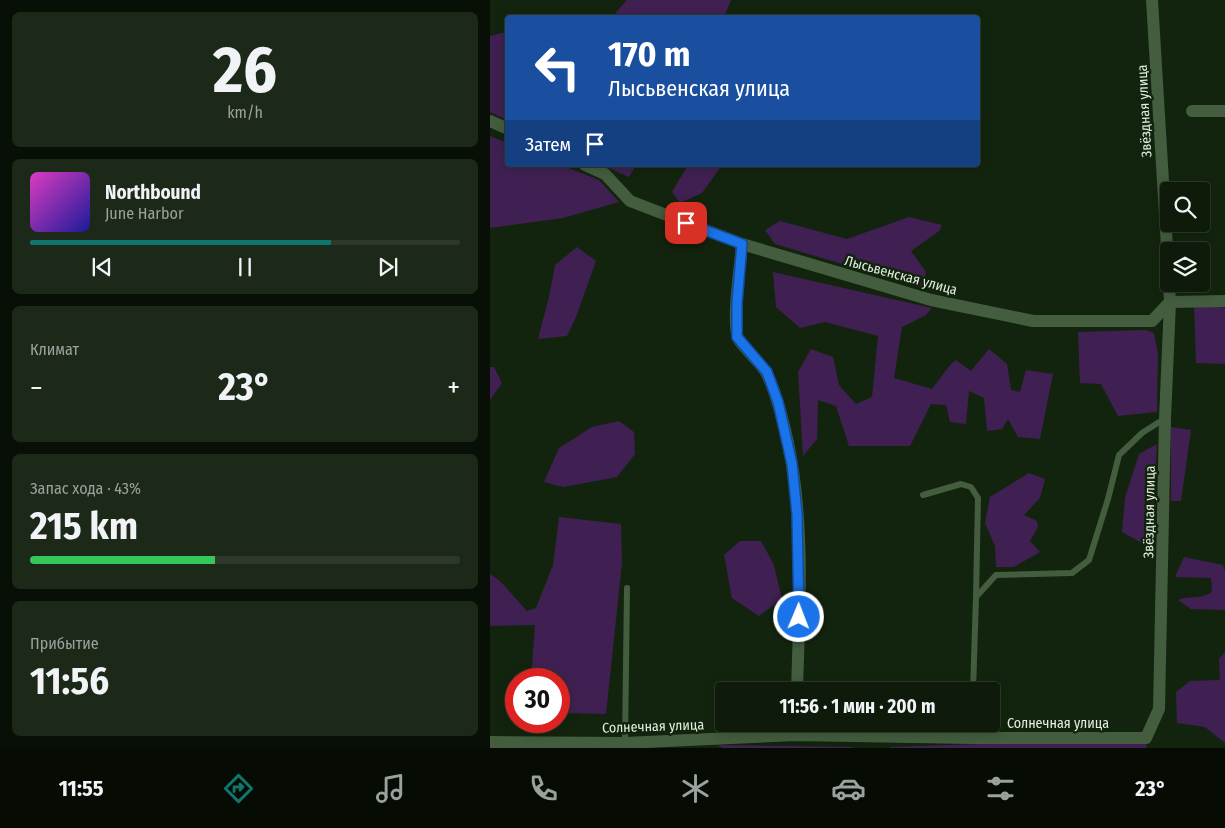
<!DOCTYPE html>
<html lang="ru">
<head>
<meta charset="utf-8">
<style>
  :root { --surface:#0e1b0a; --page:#1c2818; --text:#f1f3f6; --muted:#9ba19c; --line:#2e392b; --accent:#0f766e }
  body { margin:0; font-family:"Fira Sans Condensed",sans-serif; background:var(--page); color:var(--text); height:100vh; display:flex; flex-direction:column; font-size:19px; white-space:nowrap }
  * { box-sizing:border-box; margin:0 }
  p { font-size:16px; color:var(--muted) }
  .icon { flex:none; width:28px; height:28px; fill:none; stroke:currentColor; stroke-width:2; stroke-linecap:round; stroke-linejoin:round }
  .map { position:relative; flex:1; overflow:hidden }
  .details { display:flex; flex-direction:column; gap:12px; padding:12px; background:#080f06; width:490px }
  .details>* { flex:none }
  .hud { position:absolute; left:15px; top:15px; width:475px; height:152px; border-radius:5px; box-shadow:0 2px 12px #0003,0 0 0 1px var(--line); background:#1a4fa0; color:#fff; overflow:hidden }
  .buttons { position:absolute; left:670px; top:182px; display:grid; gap:10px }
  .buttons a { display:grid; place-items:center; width:50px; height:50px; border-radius:5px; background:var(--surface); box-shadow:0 2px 12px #0003,0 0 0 1px var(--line); font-size:25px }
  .speed { position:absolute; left:15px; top:668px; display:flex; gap:10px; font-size:25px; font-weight:700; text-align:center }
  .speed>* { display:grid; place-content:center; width:65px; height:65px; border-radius:50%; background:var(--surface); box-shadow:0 2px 12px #0003,0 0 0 1px var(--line); line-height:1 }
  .speed .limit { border:8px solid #d22; background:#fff; color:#111 }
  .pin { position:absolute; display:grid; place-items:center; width:42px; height:42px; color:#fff; margin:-21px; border-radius:10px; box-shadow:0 2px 8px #0006 }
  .me { position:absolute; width:55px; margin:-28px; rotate:1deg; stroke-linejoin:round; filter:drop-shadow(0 0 4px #0008) }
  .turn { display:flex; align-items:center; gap:18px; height:105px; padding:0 20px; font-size:22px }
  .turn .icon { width:65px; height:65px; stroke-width:2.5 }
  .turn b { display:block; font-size:35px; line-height:42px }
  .then { display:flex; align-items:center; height:48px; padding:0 20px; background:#0003; gap:10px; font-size:19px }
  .big { font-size:38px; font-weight:700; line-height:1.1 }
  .details .card { flex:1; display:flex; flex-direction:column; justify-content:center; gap:8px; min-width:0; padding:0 18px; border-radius:8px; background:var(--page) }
  .details .dial { align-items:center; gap:0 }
  .dial b { font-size:65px; line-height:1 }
  .song { display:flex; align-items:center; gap:15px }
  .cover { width:60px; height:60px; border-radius:8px; background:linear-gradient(135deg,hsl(310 70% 55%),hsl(240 70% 35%)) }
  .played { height:5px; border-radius:2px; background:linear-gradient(90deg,var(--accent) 70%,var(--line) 70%) }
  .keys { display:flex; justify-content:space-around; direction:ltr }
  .heat { display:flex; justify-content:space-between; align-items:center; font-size:28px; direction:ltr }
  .charge { height:8px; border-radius:4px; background:linear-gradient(90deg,#34c759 43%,var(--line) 0) }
  .trip { position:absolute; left:225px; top:682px; width:285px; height:50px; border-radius:5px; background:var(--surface); box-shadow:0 2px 12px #0003,0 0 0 1px var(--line); font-weight:700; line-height:50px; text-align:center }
  .menu { display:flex; height:80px; justify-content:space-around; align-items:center; background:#060b04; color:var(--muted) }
  .menu .icon { width:35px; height:35px }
  .menu .selected { color:var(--accent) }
  .menu b { font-size:22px; color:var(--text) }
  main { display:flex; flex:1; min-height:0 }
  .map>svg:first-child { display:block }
  .green { fill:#402052 }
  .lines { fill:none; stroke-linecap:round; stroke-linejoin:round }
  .lane { stroke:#435d3e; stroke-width:6 }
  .street { stroke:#435d3e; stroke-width:12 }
  .route-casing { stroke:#114b97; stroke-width:12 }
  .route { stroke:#1a73e8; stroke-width:9 }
  .labels { text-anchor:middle; stroke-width:5; stroke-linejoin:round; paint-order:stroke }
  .street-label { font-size:14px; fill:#e1eedf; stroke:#12240e }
</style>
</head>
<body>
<main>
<section class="details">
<div class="card dial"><b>26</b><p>km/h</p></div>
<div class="card">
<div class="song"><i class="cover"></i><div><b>Northbound</b><p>June Harbor</p></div></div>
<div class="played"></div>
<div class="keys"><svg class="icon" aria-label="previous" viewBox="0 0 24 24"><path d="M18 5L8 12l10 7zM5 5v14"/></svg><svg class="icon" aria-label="pause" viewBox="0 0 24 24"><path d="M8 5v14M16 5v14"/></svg><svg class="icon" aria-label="next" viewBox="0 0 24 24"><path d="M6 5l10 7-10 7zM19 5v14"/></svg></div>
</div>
<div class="card"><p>Климат</p>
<div class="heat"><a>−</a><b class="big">23°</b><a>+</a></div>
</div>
<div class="card"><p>Запас хода · 43%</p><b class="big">215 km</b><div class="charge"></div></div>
<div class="card"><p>Прибытие</p><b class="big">11:56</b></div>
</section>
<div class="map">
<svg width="735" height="748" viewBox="0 0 735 748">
  <rect width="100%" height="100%" fill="#12240e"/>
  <g class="green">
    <path d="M 137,0 L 241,0 L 234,17 L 122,17 Z"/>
    <path d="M 16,32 L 18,32 L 17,120 L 0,112 L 0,36 Z"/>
    <path d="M 0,136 L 17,143 L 18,165 L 71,165 L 109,180 L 129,202 L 73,218 L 0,228 Z"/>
    <path d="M 112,165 L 146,165 L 139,177 Z"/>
    <path d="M 198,165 L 232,165 L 212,193 L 190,203 L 182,192 Z"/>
    <path d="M 419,217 L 452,225 L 449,231 L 421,251 L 436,272 L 433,288 L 285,244 L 275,230 L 290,221 L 357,239 Z"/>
    <path d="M 87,247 L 106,261 L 86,317 L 77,336 L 48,339 L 59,297 L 65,265 Z"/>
    <path d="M 283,272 L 442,308 L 436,315 L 412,327 L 404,378 L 442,389 L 460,365 L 466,360 L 481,371 L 499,349 L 517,364 L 521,390 L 530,392 L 536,370 L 563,374 L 550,439 L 528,437 L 518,419 L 512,429 L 497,431 L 494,398 L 479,391 L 476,424 L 460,422 L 456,405 L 441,404 L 420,446 L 359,446 L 346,406 L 328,400 L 327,439 L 313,456 L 308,372 L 321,349 L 343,357 L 349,385 L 366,404 L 382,397 L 388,336 L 335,322 L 310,328 L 286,307 Z"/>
    <path d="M 704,303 L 735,308 L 735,364 L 706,363 Z"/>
    <path d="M 656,330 L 664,333 L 668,354 L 667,412 L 628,416 L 611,384 L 590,383 L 588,332 Z"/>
    <path d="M 0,367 L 4,367 L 12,383 L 0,400 Z"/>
    <path d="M 129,421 L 144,432 L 145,454 L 127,477 L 73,487 L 54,482 L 69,448 L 102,427 Z"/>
    <path d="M 681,427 L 701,430 L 691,501 L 681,501 Z"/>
    <path d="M 667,444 L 661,548 L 632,532 L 635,498 L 649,454 Z"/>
    <path d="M 539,473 L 555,479 L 550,498 L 534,515 L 547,521 L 548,527 L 540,541 L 550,552 L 524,567 L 506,567 L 505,546 L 495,523 L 500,497 Z"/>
    <path d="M 69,517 L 131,524 L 132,563 L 116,714 L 69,713 L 69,679 L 41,679 L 45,625 L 0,626 L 0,574 L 10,581 L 37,611 L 46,608 L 63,565 Z"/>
    <path d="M 250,541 L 271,541 L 284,565 L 292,599 L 269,616 L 242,598 L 234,555 Z"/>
    <path d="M 694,557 L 733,565 L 735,571 L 735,610 L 701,609 L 688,600 C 701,595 709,600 722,592 L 721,578 L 685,577 Z"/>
    <path d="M 735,652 L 735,743 L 715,727 L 687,723 L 686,692 L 700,681 L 730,680 L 729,659 Z"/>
    <path d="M 550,742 L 656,744 L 657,748 L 400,748 L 400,747 Z"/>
    <path d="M 228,745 L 363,747 L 363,748 L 232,748 Z"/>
  </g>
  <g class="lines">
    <g class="lane">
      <path d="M 433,495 L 471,484 L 481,487 L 488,498 L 486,597"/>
      <path d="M 483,691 L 486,597 L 506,575 L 582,573 L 599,560 L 618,499 L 629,455 L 652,433 L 674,419"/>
      <path d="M 481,738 L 482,724"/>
      <path d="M 135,743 L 137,588"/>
    </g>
    <g class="street">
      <path d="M 662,0 L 679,280"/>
      <path d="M 702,111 L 735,111"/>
      <path d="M 0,121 L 18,129"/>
      <path d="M 95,165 L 115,174 L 140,201 L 252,244 L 441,300 L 543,321 L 662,321 L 680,302 L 735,301"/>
      <path d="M 252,244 C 250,270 243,310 247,335 C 249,345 272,363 277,374 C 288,396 298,440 302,465 C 314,538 309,617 307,691"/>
      <path d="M 0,742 L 135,743 L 305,735 L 481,738 L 656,738 L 669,709 L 675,419 L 680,302 L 679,284"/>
    </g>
  </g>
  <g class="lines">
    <g class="route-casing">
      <path id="route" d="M 196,223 L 252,244 L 247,303 L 247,337 L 277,372 L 288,402 L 302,464 L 307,514 L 309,617"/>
    </g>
    <use href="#route" class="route"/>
  </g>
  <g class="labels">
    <g class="street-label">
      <text transform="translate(654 111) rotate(-93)" y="5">Звёздная улица</text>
      <text transform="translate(411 275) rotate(15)" y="5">Лысьвенская улица</text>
      <text transform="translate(659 512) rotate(-89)" y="5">Звёздная улица</text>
      <text x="568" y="728">Солнечная улица</text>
      <text transform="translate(163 726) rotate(-2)" y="5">Солнечная улица</text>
    </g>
  </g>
</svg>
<div class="buttons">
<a><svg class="icon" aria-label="search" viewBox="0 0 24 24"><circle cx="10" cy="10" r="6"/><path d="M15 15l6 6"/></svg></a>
<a><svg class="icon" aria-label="layers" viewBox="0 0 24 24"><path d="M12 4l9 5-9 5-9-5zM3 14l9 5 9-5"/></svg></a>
</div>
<div class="speed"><div class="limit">30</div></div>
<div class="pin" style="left:196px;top:223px;background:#d93025"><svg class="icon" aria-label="arrive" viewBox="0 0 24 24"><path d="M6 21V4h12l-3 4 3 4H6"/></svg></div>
<svg class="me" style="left:309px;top:617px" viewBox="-20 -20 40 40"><circle r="17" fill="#1a73e8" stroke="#fff" stroke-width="3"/><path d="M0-11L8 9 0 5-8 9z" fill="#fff"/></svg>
<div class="trip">11:56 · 1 мин · 200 m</div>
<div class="hud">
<div class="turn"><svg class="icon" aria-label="left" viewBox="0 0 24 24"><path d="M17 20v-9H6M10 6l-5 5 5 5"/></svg><div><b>170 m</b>Лысьвенская улица</div></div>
<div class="then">Затем<svg class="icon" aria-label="arrive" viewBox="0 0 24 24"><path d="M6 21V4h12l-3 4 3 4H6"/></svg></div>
</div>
</div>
</main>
<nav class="menu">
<b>11:55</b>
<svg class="icon selected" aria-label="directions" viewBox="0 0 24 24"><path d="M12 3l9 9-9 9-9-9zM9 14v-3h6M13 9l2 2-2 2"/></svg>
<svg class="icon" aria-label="music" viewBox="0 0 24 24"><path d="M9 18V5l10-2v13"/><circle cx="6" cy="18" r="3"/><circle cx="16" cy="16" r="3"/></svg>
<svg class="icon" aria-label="phone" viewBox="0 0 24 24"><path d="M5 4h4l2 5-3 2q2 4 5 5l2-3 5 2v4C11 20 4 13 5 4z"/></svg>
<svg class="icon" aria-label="climate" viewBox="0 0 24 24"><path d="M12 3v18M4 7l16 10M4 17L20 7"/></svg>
<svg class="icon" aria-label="car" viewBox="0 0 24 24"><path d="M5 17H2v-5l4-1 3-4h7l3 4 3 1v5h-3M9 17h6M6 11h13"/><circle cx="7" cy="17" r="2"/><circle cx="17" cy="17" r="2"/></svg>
<svg class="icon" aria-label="filters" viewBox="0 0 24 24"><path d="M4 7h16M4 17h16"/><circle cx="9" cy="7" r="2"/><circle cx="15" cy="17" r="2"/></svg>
<b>23°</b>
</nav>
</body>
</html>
